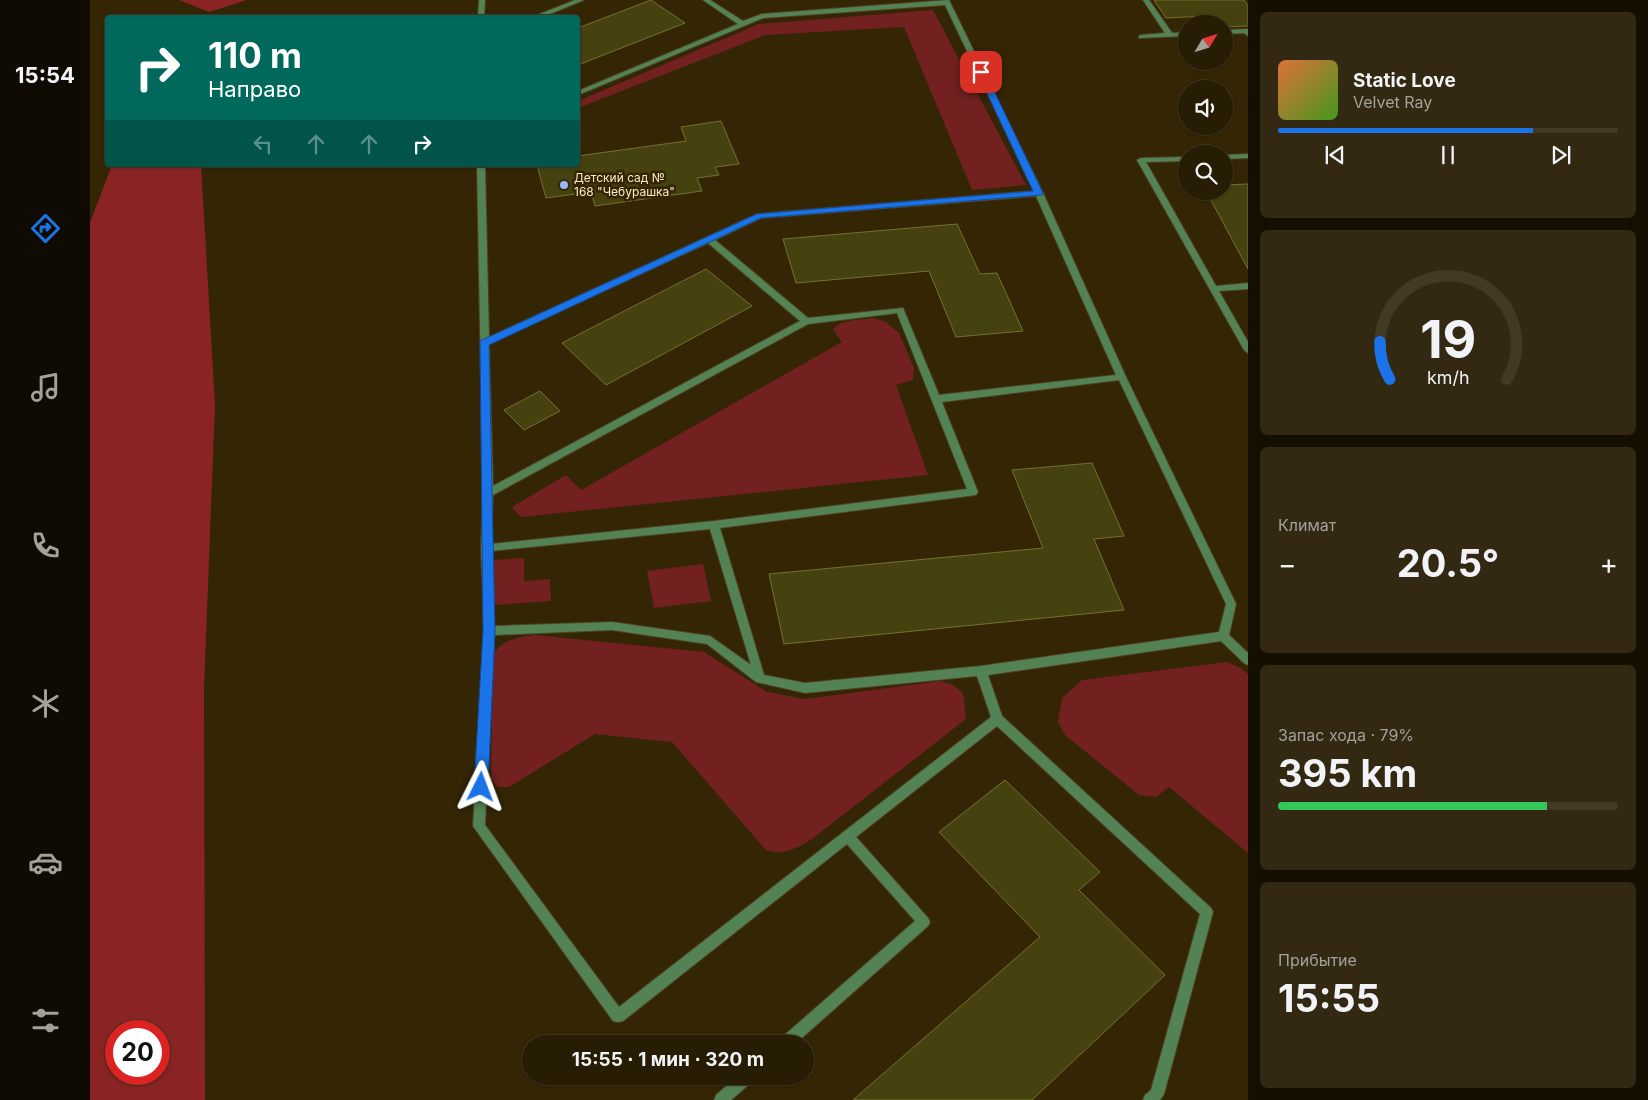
<!DOCTYPE html>
<html lang="ru">
<head>
<meta charset="utf-8">
<style>
  :root { --surface:#271c04; --page:#332913; --text:#f1f3f6; --muted:#a4a19a; --line:#433a26; --accent:#1a73e8 }
  body { margin:0; font-family:Inter,sans-serif; background:var(--page); color:var(--text); height:100vh; display:flex; flex-direction:column; font-size:19px; white-space:nowrap }
  * { box-sizing:border-box; margin:0 }
  p { font-size:16px; color:var(--muted) }
  .icon { flex:none; width:28px; height:28px; fill:none; stroke:currentColor; stroke-width:2; stroke-linecap:round; stroke-linejoin:round }
  .map { position:relative; flex:1; overflow:hidden }
  .drawer { display:flex; flex-direction:column; gap:12px; padding:12px; background:#150f02; width:400px }
  .drawer>* { flex:none }
  .top-card { position:absolute; left:15px; top:15px; width:475px; height:152px; border-radius:5px; box-shadow:0 1px 4px #0004,0 0 0 1px var(--line); background:#00695c; color:#fff; overflow:hidden }
  .needle { width:32px; rotate:52deg }
  .tools { position:absolute; left:1088px; top:15px; display:grid; gap:10px }
  .tools a { display:grid; place-items:center; width:55px; height:55px; border-radius:50%; background:var(--surface); box-shadow:0 1px 4px #0004,0 0 0 1px var(--line); font-size:25px }
  .speed { position:absolute; left:15px; top:1020px; display:flex; gap:10px; font-size:25px; font-weight:700; text-align:center }
  .speed>* { display:grid; place-content:center; width:65px; height:65px; border-radius:50%; background:var(--surface); box-shadow:0 1px 4px #0004,0 0 0 1px var(--line); line-height:1 }
  .speed .limit { border:8px solid #d22; background:#fff; color:#111 }
  .pin { position:absolute; display:grid; place-items:center; width:42px; height:42px; color:#fff; margin:-21px; border-radius:10px; box-shadow:0 2px 8px #0006 }
  .me { position:absolute; width:55px; margin:-28px; rotate:3deg; stroke-linejoin:round; filter:drop-shadow(0 0 4px #0008) }
  .turn { display:flex; align-items:center; gap:18px; height:105px; padding:0 20px; font-size:22px }
  .turn .icon { width:65px; height:65px; stroke-width:2.5 }
  .turn b { display:block; font-size:35px; line-height:42px }
  .lanes { display:flex; align-items:center; height:48px; padding:0 20px; background:#0003; justify-content:center; gap:25px; direction:ltr }
  .lanes .off { opacity:.35 }
  .big { font-size:38px; font-weight:700; line-height:1.1 }
  .drawer .card { flex:1; display:flex; flex-direction:column; justify-content:center; gap:8px; min-width:0; padding:0 18px; border-radius:8px; background:var(--page) }
  .drawer .dial { align-items:center; gap:0 }
  .dial svg { height:130px; overflow:visible; fill:none; stroke:var(--line); stroke-width:7; stroke-linecap:round; text-anchor:middle }
  .dial text { fill:var(--text); stroke:none }
  .song { display:flex; align-items:center; gap:15px }
  .cover { width:60px; height:60px; border-radius:8px; background:linear-gradient(135deg,hsl(20 70% 55%),hsl(100 70% 35%)) }
  .played { height:5px; border-radius:2px; background:linear-gradient(90deg,var(--accent) 75%,var(--line) 75%) }
  .keys { display:flex; justify-content:space-around; direction:ltr }
  .heat { display:flex; justify-content:space-between; align-items:center; font-size:28px; direction:ltr }
  .charge { height:8px; border-radius:4px; background:linear-gradient(90deg,#34c759 79%,var(--line) 0) }
  .trip { position:absolute; left:432px; top:1035px; width:292px; height:50px; border-radius:25px; background:var(--surface); box-shadow:0 1px 4px #0004,0 0 0 1px var(--line); font-weight:700; line-height:50px; text-align:center }
  main { display:flex; flex:1; min-height:0 }
  .menu { display:flex; flex-direction:column; width:90px; justify-content:space-around; align-items:center; background:#100b02; color:var(--muted) }
  .menu .icon { width:35px; height:35px }
  .menu .selected { color:var(--accent) }
  .menu b { font-size:22px; color:var(--text) }
  .map>svg:first-child { display:block }
  .green { fill:#722120 }
  .forest { fill:#8a2424; fill-rule:evenodd }
  .building { fill:#45420f; stroke:#757030 }
  .lines { fill:none; stroke-linecap:round; stroke-linejoin:round }
  .lane-casing { stroke:#4f4121; stroke-width:2 }
  .lane { fill:#538354; fill-rule:evenodd }
  .route { fill:#1a73e8; stroke:#114b97 }
  .poi-dot { fill:#96b6fd; stroke:#342605; stroke-width:2 }
  .labels { text-anchor:middle; stroke-width:5; stroke-linejoin:round; paint-order:stroke }
  .far-poi-label { font-size:12px; fill:#f7e9ca; stroke:#342605; text-anchor:start }
</style>
</head>
<body>
<main>
<nav class="menu">
<b>15:54</b>
<svg class="icon selected" aria-label="directions" viewBox="0 0 24 24"><path d="M12 3l9 9-9 9-9-9zM9 14v-3h6M13 9l2 2-2 2"/></svg>
<svg class="icon" aria-label="music" viewBox="0 0 24 24"><path d="M9 18V5l10-2v13"/><circle cx="6" cy="18" r="3"/><circle cx="16" cy="16" r="3"/></svg>
<svg class="icon" aria-label="phone" viewBox="0 0 24 24"><path d="M5 4h4l2 5-3 2q2 4 5 5l2-3 5 2v4C11 20 4 13 5 4z"/></svg>
<svg class="icon" aria-label="climate" viewBox="0 0 24 24"><path d="M12 3v18M4 7l16 10M4 17L20 7"/></svg>
<svg class="icon" aria-label="car" viewBox="0 0 24 24"><path d="M5 17H2v-5l4-1 3-4h7l3 4 3 1v5h-3M9 17h6M6 11h13"/><circle cx="7" cy="17" r="2"/><circle cx="17" cy="17" r="2"/></svg>
<svg class="icon" aria-label="filters" viewBox="0 0 24 24"><path d="M4 7h16M4 17h16"/><circle cx="9" cy="7" r="2"/><circle cx="15" cy="17" r="2"/></svg>
</nav>
<div class="map">
<svg width="1158" height="1100" viewBox="0 0 1158 1100">
  <rect width="100%" height="100%" fill="#342605"/>
  <g class="green">
    <path d="M 843,10 L 936,185 L 882,190 L 814,27 L 675,35 L 488,108 L 488,101 L 669,24 Z"/>
    <path d="M 784,318 L 796,322 L 809,333 L 824,368 L 823,380 L 806,385 L 838,475 L 431,517 L 422,507 L 476,475 L 491,490 L 752,342 L 743,329 C 752,319 771,320 784,318 Z"/>
    <path d="M 434,558 L 434,581 L 460,579 L 461,601 L 404,605 L 403,560 Z"/>
    <path d="M 613,564 L 621,601 L 564,608 L 557,571 Z"/>
    <path d="M 445,635 L 614,652 L 677,692 L 715,699 L 851,681 L 863,685 L 873,693 L 876,719 L 722,839 C 707,848 694,856 676,850 L 582,742 L 505,734 L 419,787 L 407,787 L 401,779 L 403,654 C 414,639 428,637 445,635 Z"/>
    <path d="M 1137,662 L 1151,668 L 1158,674 L 1158,853 L 1079,787 L 1066,797 L 1049,795 L 975,735 L 968,722 L 972,698 L 992,680 Z"/>
  </g>
  <g class="forest">
    <path d="M 89,0 L 157,0 L 119,12 Z"/>
    <path d="M 22,165 L 111,165 L 125,405 L 114,688 L 115,1100 L 0,1100 L 0,223 ZM 26,1031 L 69,1031 L 69,1074 L 26,1074 Z"/>
  </g>
  <g class="building">
    <path d="M 561,0 L 595,23 L 488,65 L 488,28 Z"/>
    <path d="M 1064,0 L 1154,0 L 1158,6 L 1158,26 L 1134,27 L 1134,24 L 1121,24 L 1116,16 L 1076,18 Z"/>
    <path d="M 631,121 L 649,164 L 625,167 L 629,175 L 607,178 L 612,191 L 505,206 L 501,192 L 456,198 L 447,165 L 488,165 L 488,156 L 596,141 L 591,127 Z"/>
    <path d="M 1158,184 L 1158,269 L 1116,191 L 1134,191 L 1134,185 Z"/>
    <path d="M 867,224 L 890,274 L 907,273 L 933,331 L 866,337 L 839,271 L 706,283 L 693,239 Z"/>
    <path d="M 616,269 L 662,306 L 516,385 L 472,343 Z"/>
    <path d="M 450,391 L 470,411 L 434,430 L 414,410 Z"/>
    <path d="M 1002,463 L 1034,536 L 1004,539 L 1034,610 L 694,644 L 679,574 L 953,548 L 922,470 Z"/>
    <path d="M 915,780 L 1010,872 L 989,890 L 1075,975 L 942,1100 L 763,1100 L 950,937 L 849,832 Z"/>
  </g>
  <g class="lines">
    <g class="lane-casing">
      <g id="lane">
        <path d="M 389,0 L 395,0 L 394,18 L 388,18 Z"/>
        <path d="M 485,0 L 494,0 L 450,18 L 440,18 Z"/>
        <path d="M 613,0 L 620,0 L 653,21 L 672,14 L 859,0 L 953,193 L 1036,377 L 1146,604 L 1139,635 L 1158,653 L 1158,665 L 1154,663 L 1131,641 L 898,675 L 912,716 L 1121,908 L 1123,912 L 1074,1094 L 1070,1100 L 1053,1100 L 1055,1095 L 1061,1090 L 1110,914 L 907,726 L 766,837 L 838,918 L 840,922 L 838,926 L 705,1044 L 689,1044 L 690,1039 L 825,921 L 757,844 L 533,1021 L 528,1022 L 523,1021 L 383,826 L 394,631 L 391,548 L 393,493 L 387,165 L 395,165 L 399,337 L 667,214 L 944,191 L 855,5 L 673,18 L 488,95 L 488,91 L 648,24 ZM 946,196 L 1026,375 L 849,395 L 813,308 L 718,318 L 625,240 L 671,218 ZM 618,243 L 710,321 L 403,486 L 399,344 ZM 807,313 L 877,489 L 624,521 L 401,544 L 403,495 L 718,324 ZM 1029,380 L 1136,604 L 1129,632 L 891,666 L 715,683 L 674,675 L 630,528 L 886,495 L 888,492 L 852,402 ZM 620,529 L 661,665 L 620,636 L 522,622 L 404,626 L 401,551 ZM 522,630 L 617,644 L 666,682 L 715,693 L 887,676 L 901,717 L 529,1007 L 395,825 L 404,635 Z"/>
        <path d="M 1053,0 L 1059,0 L 1082,33 L 1096,32 L 1096,36 L 1049,38 L 1049,36 L 1051,35 L 1075,33 Z"/>
        <path d="M 1158,29 L 1158,36 L 1154,33 L 1134,34 L 1134,30 Z"/>
        <path d="M 1158,154 L 1158,158 L 1134,159 L 1134,155 Z"/>
        <path d="M 1096,157 L 1096,161 L 1056,162 L 1126,286 L 1158,283 L 1158,289 L 1129,291 L 1158,342 L 1158,353 L 1154,350 L 1047,160 L 1051,158 Z"/>
        <path d="M 648,1076 L 665,1076 L 663,1081 L 641,1100 L 624,1100 L 626,1095 Z"/>
      </g>
    </g>
    <use href="#lane" class="lane"/>
  </g>
  <path class="route" d="M 891,69 L 895,72 L 953,193 L 952,195 L 671,218 L 399,345 L 405,631 L 398,787 L 396,791 L 391,793 L 386,791 L 384,787 L 393,631 L 390,341 L 667,214 L 943,191 L 887,72 Z"/>
  <circle class="poi-dot" cx="474" cy="185" r="5"/>
  <g class="labels">
    <g class="far-poi-label">
      <text x="484" y="182">Детский сад №<tspan x="484" dy="14">168 "Чебурашка"</tspan></text>
    </g>
  </g>
</svg>
<div class="tools">
<a><svg class="needle" viewBox="-14 -14 28 28"><path d="M0-13l5 13h-10z" fill="#e53935"/><path d="M0 13l5-13h-10z" fill="#a4a19a"/></svg></a>
<a><svg class="icon" aria-label="sound" viewBox="0 0 24 24"><path d="M4 9h4l5-4v14l-5-4H4zM17 9q2 3 0 6"/></svg></a>
<a><svg class="icon" aria-label="search" viewBox="0 0 24 24"><circle cx="10" cy="10" r="6"/><path d="M15 15l6 6"/></svg></a>
</div>
<div class="speed"><div class="limit">20</div></div>
<div class="pin" style="left:891px;top:72px;background:#d93025"><svg class="icon" aria-label="arrive" viewBox="0 0 24 24"><path d="M6 21V4h12l-3 4 3 4H6"/></svg></div>
<svg class="me" style="left:391px;top:787px" viewBox="-20 -20 40 40"><path d="M0-17L14 15 0 8-14 15z" fill="#1a73e8" stroke="#fff" stroke-width="4"/></svg>
<div class="trip">15:55 · 1 мин · 320 m</div>
<div class="top-card">
<div class="turn"><svg class="icon" aria-label="right" viewBox="0 0 24 24"><path d="M7 20v-9h11M14 6l5 5-5 5"/></svg><div><b>110 m</b>Направо</div></div>
<div class="lanes"><svg class="icon off" aria-label="left" viewBox="0 0 24 24"><path d="M17 20v-9H6M10 6l-5 5 5 5"/></svg><svg class="icon off" aria-label="ahead" viewBox="0 0 24 24"><path d="M12 20V5M6 11l6-6 6 6"/></svg><svg class="icon off" aria-label="ahead" viewBox="0 0 24 24"><path d="M12 20V5M6 11l6-6 6 6"/></svg><svg class="icon" aria-label="right" viewBox="0 0 24 24"><path d="M7 20v-9h11M14 6l5 5-5 5"/></svg></div>
</div>
</div>
<section class="drawer">
<div class="card">
<div class="song"><i class="cover"></i><div><b>Static Love</b><p>Velvet Ray</p></div></div>
<div class="played"></div>
<div class="keys"><svg class="icon" aria-label="previous" viewBox="0 0 24 24"><path d="M18 5L8 12l10 7zM5 5v14"/></svg><svg class="icon" aria-label="pause" viewBox="0 0 24 24"><path d="M8 5v14M16 5v14"/></svg><svg class="icon" aria-label="next" viewBox="0 0 24 24"><path d="M6 5l10 7-10 7zM19 5v14"/></svg></div>
</div>
<div class="card dial"><svg viewBox="0 0 100 80">
<path d="M14 69A42 42 0 1 1 86 69"/>
<path d="M14 69A42 42 0 0 1 8 46" stroke="#1a73e8"/>
<text x="50" y="56" font-size="32" font-weight="700">19</text>
<text x="50" y="72" font-size="11">km/h</text>
</svg></div>
<div class="card"><p>Климат</p>
<div class="heat"><a>−</a><b class="big">20.5°</b><a>+</a></div>
</div>
<div class="card"><p>Запас хода · 79%</p><b class="big">395 km</b><div class="charge"></div></div>
<div class="card"><p>Прибытие</p><b class="big">15:55</b></div>
</section>
</main>
</body>
</html>
